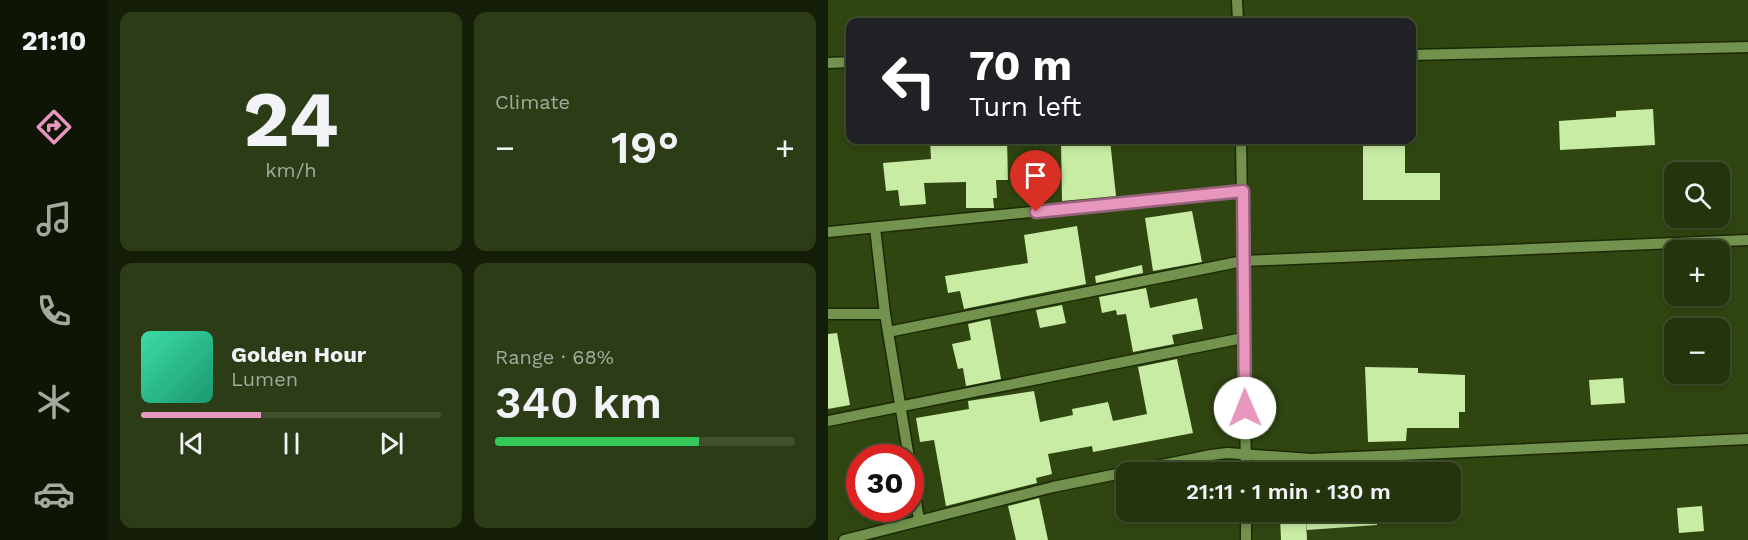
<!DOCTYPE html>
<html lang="en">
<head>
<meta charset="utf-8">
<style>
  :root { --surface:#24340d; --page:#2c3c16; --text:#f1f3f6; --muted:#a3aa9d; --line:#414f2e; --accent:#e797bd }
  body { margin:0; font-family:"Work Sans",sans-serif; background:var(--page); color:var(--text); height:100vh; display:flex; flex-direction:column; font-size:22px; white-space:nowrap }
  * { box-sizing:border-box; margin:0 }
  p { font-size:20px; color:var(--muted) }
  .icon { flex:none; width:33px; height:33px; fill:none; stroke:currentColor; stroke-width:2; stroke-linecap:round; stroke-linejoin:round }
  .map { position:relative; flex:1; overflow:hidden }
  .panel { display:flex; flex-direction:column; gap:12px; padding:12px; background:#141d07; width:720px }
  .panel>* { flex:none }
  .top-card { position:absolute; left:18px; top:18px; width:570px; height:126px; border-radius:12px; box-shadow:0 3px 9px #0003,0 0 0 2px var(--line); background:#202124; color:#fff; overflow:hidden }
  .buttons { position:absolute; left:836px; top:162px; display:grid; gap:12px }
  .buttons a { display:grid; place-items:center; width:66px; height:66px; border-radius:12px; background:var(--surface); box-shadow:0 3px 9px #0003,0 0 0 2px var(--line); font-size:30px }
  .speed { position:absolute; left:18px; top:444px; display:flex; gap:12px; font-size:30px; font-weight:700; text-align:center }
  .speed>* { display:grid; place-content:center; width:78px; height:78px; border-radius:50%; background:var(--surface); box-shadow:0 3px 9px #0003,0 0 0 2px var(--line); line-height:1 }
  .speed .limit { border:9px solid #d22; background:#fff; color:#111 }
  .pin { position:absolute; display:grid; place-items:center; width:51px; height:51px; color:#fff; margin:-62px -26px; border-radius:50% 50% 50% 0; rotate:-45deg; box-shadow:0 0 6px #0007 }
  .pin .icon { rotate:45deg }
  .me { position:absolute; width:66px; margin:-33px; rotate:359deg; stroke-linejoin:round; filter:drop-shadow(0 0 4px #0008) }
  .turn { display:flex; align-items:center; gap:21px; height:126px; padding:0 24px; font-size:27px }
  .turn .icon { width:78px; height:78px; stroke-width:2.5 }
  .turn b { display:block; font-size:42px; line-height:51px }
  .big { font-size:45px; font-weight:600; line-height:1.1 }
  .panel .tile { flex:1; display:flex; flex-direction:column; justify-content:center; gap:9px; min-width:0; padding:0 21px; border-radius:12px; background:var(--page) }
  .panel .dial { align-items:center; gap:0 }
  .dial b { font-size:78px; line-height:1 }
  .song { display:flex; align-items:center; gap:18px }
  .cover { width:72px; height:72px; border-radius:9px; background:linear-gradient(135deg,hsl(160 70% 55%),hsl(160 70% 35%)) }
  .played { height:6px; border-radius:3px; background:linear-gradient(90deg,var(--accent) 40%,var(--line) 40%) }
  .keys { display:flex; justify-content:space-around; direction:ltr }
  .heat { display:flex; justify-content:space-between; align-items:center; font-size:33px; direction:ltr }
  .charge { height:9px; border-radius:4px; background:linear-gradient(90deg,#34c759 68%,var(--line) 0) }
  .panel .tiles { flex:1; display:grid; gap:12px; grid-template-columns:repeat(2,1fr) }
  .trip { position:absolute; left:288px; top:462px; width:345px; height:60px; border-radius:12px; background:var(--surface); box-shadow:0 3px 9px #0003,0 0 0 2px var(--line); font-weight:600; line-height:60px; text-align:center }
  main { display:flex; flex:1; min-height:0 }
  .menu { display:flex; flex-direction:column; width:108px; justify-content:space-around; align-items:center; background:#0e1505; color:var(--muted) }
  .menu .icon { width:42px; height:42px }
  .menu .active { color:var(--accent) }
  .menu b { font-size:27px; color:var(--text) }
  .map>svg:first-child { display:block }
  .building { fill:#c9eca4 }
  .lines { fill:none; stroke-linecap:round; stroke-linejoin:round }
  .minor-casing { stroke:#1b2a06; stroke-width:13 }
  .minor { stroke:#72924d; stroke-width:10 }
  .route-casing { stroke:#96627b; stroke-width:15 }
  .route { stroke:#e797bd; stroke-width:10 }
</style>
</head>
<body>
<main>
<nav class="menu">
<b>21:10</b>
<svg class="icon active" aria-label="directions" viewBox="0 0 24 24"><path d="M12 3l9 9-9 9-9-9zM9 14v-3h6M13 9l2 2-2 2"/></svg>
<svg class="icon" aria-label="music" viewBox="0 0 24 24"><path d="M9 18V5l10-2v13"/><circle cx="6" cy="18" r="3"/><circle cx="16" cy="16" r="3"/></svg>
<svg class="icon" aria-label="phone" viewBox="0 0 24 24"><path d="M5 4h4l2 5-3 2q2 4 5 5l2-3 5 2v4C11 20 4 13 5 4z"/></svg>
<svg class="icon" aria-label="climate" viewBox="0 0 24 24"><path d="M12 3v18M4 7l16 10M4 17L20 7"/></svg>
<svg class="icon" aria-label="car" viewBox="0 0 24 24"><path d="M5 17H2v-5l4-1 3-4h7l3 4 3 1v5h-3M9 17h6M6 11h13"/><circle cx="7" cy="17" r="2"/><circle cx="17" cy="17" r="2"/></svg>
</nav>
<section class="panel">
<div class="tiles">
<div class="tile dial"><b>24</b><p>km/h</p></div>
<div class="tile"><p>Climate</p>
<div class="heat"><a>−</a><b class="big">19°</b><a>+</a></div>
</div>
<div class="tile">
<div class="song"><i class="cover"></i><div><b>Golden Hour</b><p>Lumen</p></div></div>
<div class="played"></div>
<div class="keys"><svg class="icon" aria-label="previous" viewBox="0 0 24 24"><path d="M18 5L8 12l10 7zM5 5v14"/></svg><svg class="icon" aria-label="pause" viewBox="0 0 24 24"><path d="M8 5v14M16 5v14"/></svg><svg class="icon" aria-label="next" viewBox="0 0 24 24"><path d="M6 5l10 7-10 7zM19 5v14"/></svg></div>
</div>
<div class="tile"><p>Range · 68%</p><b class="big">340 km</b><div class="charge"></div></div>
</div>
</section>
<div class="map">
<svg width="920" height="540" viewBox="0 0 920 540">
  <rect width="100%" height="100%" fill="#304611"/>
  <g class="building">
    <path d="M 825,109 L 827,145 L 732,150 L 731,121 L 788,117 L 788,111 Z"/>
    <path d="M 102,140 L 179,140 L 180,180 L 168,180 L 169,198 L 165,198 L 166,208 L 138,208 L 138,182 L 96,183 L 98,204 L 72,206 L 70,190 L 58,191 L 55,163 L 103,159 Z"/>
    <path d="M 233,140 L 282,140 L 288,196 L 234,201 Z"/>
    <path d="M 535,140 L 577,140 L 577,173 L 612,173 L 612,200 L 535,200 Z"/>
    <path d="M 364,211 L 374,262 L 325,271 L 317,218 Z"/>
    <path d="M 249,226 L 258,284 L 136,309 L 132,291 L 120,293 L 117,276 L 200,263 L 196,235 Z"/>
    <path d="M 314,265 L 315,273 L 268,283 L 267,276 Z"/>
    <path d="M 318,288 L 322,308 L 369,298 L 375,329 L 344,335 L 346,344 L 305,352 L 298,314 L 289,315 L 288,310 L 274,313 L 271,297 Z"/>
    <path d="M 234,305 L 238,323 L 212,328 L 208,310 Z"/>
    <path d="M 162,319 L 173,379 L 138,386 L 135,368 L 130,369 L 124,344 L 143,340 L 140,324 Z"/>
    <path d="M 9,333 L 22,405 L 0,409 L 0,334 Z"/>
    <path d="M 349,359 L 365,433 L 265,452 L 264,446 L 220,454 L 224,474 L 208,478 L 209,483 L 118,506 L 106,440 L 92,442 L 88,418 L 141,409 L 140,401 L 206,391 L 212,422 L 245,415 L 244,409 L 280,402 L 285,421 L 319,414 L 310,367 Z"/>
    <path d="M 537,367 L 590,368 L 590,373 L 637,375 L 637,412 L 631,412 L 631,428 L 579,428 L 578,441 L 540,442 Z"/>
    <path d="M 795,378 L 797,403 L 763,405 L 761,380 Z"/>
    <path d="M 211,498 L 220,540 L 188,540 L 180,506 Z"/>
    <path d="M 874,506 L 876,531 L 851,533 L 849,508 Z"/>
    <path d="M 477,512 L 549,512 L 549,525 L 479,530 L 478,520 L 479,540 L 453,540 L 452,516 L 477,514 Z"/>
  </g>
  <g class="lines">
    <g class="minor-casing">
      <g id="minor">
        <path d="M 409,0 L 410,22"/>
        <path d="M 584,55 L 920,47"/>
        <path d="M 0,63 L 22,62"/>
        <path d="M 413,140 L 418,472"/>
        <path d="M 47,228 L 57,314 L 81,458"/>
        <path d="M 0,232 L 415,191"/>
        <path d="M 0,314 L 57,314"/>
        <path d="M 60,332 L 415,261 L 920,240"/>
        <path d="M 0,421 L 415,338"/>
        <path d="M 82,465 L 91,520"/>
        <path d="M 418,512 L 418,540"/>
        <path d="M 16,540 L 225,487 L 383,455 L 399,453 L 483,459 L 920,439"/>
      </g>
    </g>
    <use href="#minor" class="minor"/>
  </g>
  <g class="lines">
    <g class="route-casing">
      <path id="route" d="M 208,212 L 415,191 L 417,408"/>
    </g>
    <use href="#route" class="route"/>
  </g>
</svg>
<div class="buttons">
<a><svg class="icon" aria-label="search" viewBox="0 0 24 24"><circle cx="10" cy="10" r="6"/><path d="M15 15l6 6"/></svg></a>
<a>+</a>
<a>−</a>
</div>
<div class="speed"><div class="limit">30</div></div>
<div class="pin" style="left:208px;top:212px;background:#d93025"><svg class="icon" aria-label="arrive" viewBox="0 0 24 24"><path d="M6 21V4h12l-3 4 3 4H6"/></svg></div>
<svg class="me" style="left:417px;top:408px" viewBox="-20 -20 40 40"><circle r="19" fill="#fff"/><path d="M0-13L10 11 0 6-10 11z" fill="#e797bd"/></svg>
<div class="trip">21:11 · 1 min · 130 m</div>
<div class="top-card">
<div class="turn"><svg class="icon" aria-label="left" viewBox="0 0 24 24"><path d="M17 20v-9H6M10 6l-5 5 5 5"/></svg><div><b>70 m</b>Turn left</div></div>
</div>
</div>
</main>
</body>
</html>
